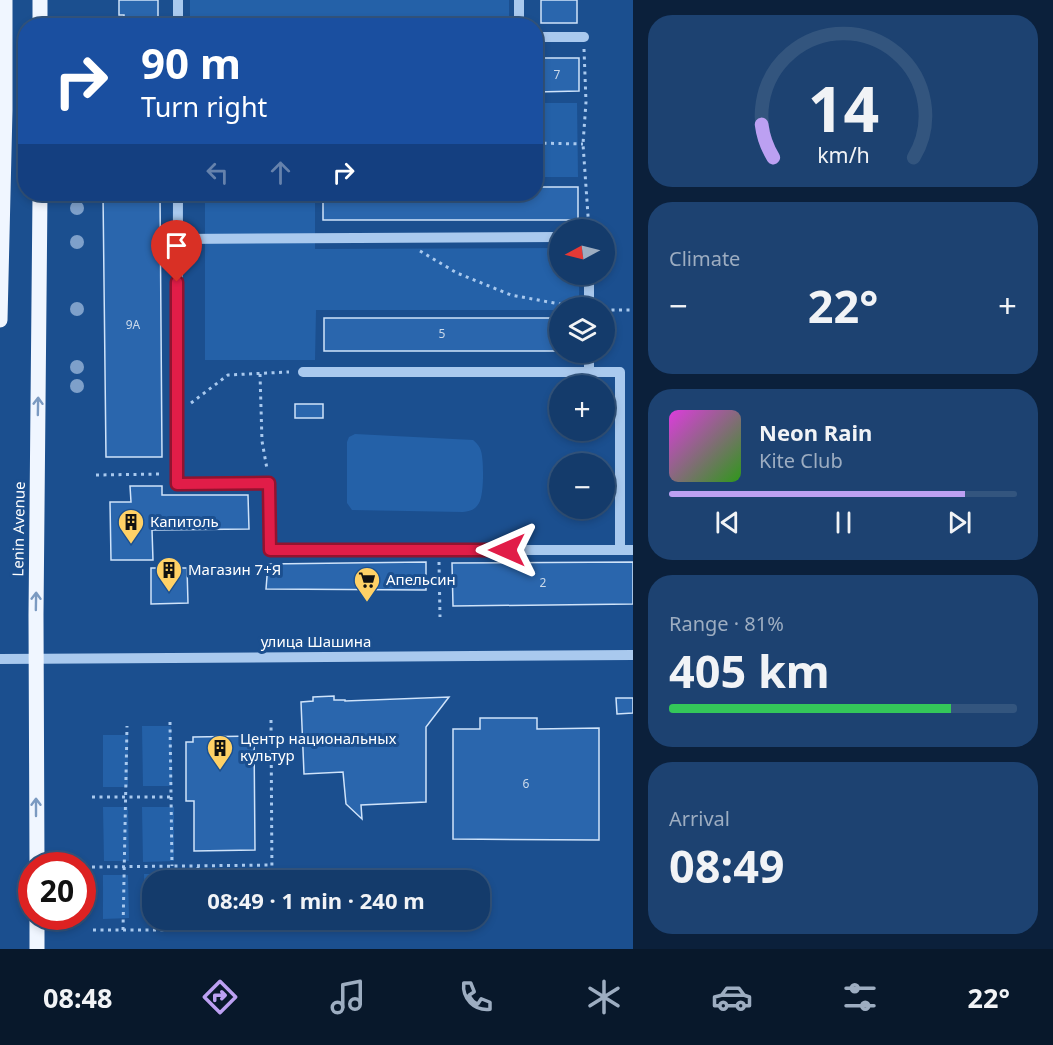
<!DOCTYPE html>
<html lang="en">
<head>
<meta charset="utf-8">
<style>
  :root { --surface:#143b6b; --page:#1d4271; --text:#f1f3f6; --muted:#9dadc1; --line:#33557e; --accent:#bca0f2 }
  body { margin:0; font-family:"Noto Sans",sans-serif; background:var(--page); color:var(--text); height:100vh; display:flex; flex-direction:column; font-size:22px; white-space:nowrap }
  * { box-sizing:border-box; margin:0 }
  p { font-size:20px; color:var(--muted) }
  .icon { flex:none; width:33px; height:33px; fill:none; stroke:currentColor; stroke-width:2; stroke-linecap:round; stroke-linejoin:round }
  .map { position:relative; flex:1; overflow:hidden }
  .panel { display:flex; flex-direction:column; gap:15px; padding:15px; background:#0b203b; width:420px }
  .panel>* { flex:none }
  .hud { position:absolute; left:18px; top:18px; width:525px; height:183px; border-radius:24px; box-shadow:0 3px 9px #0003,0 0 0 2px var(--line); background:#1a4fa0; color:#fff; overflow:hidden }
  .needle { width:39px; rotate:263deg }
  .tools { position:absolute; left:549px; top:219px; display:grid; gap:12px }
  .tools a { display:grid; place-items:center; width:66px; height:66px; border-radius:50%; background:var(--surface); box-shadow:0 3px 9px #0003,0 0 0 2px var(--line); font-size:30px }
  .speed { position:absolute; left:18px; top:852px; display:flex; gap:12px; font-size:30px; font-weight:700; text-align:center }
  .speed>* { display:grid; place-content:center; width:78px; height:78px; border-radius:50%; background:var(--surface); box-shadow:0 3px 9px #0003,0 0 0 2px var(--line); line-height:1 }
  .speed .limit { border:9px solid #d22; background:#fff; color:#111 }
  .pin { position:absolute; display:grid; place-items:center; width:51px; height:51px; color:#fff; margin:-62px -26px; border-radius:50% 50% 50% 0; rotate:-45deg; box-shadow:0 0 6px #0007 }
  .pin .icon { rotate:45deg }
  .me { position:absolute; width:66px; margin:-33px; rotate:270deg; stroke-linejoin:round; filter:drop-shadow(0 0 4px #0008) }
  .turn { display:flex; align-items:center; gap:21px; height:126px; padding:0 24px; font-size:27px }
  .turn .icon { width:78px; height:78px; stroke-width:2.5 }
  .turn b { display:block; font-size:42px; line-height:51px }
  .lanes { display:flex; align-items:center; height:57px; padding:0 24px; background:#0003; justify-content:center; gap:30px; direction:ltr }
  .lanes .off { opacity:.35 }
  .big { font-size:45px; font-weight:700; line-height:1.1 }
  .panel .widget { flex:1; display:flex; flex-direction:column; justify-content:center; gap:9px; min-width:0; padding:0 21px; border-radius:24px; background:var(--page) }
  .panel .dial { align-items:center; gap:0 }
  .dial svg { height:156px; overflow:visible; fill:none; stroke:var(--line); stroke-width:7; stroke-linecap:round; text-anchor:middle }
  .dial text { fill:var(--text); stroke:none }
  .song { display:flex; align-items:center; gap:18px }
  .cover { width:72px; height:72px; border-radius:9px; background:linear-gradient(135deg,hsl(300 70% 55%),hsl(110 70% 35%)) }
  .played { height:6px; border-radius:3px; background:linear-gradient(90deg,var(--accent) 85%,var(--line) 85%) }
  .keys { display:flex; justify-content:space-around; direction:ltr }
  .heat { display:flex; justify-content:space-between; align-items:center; font-size:33px; direction:ltr }
  .charge { height:9px; border-radius:4px; background:linear-gradient(90deg,#34c759 81%,var(--line) 0) }
  .trip { position:absolute; left:142px; top:870px; width:348px; height:60px; border-radius:24px; background:var(--surface); box-shadow:0 3px 9px #0003,0 0 0 2px var(--line); font-weight:700; line-height:60px; text-align:center }
  .tabs { display:flex; height:96px; justify-content:space-around; align-items:center; background:#08182b; color:var(--muted) }
  .tabs .icon { width:42px; height:42px }
  .tabs .selected { color:var(--accent) }
  .tabs b { font-size:27px; color:var(--text) }
  main { display:flex; flex:1; min-height:0 }
  .map>svg:first-child { display:block }
  .green { fill:#2461a8 }
  .building { fill:#2a66ad; stroke:#cfe3fa; stroke-width:1.5 }
  .lines { fill:none; stroke-linecap:round; stroke-linejoin:round }
  .path { stroke:#a9c9ee; stroke-width:3; stroke-dasharray:3 4.5; stroke-linecap:butt }
  .minor { stroke:#a9c9ee; stroke-width:10 }
  .major { stroke:#f0f6ff; stroke-width:15 }
  .tree { fill:#7ea0ca }
  .oneway { stroke:#7b9ac1 }
  .route-casing { stroke:#92132f; stroke-width:15 }
  .route { stroke:#e11d48; stroke-width:10 }
  .labels { text-anchor:middle; stroke-width:6; stroke-linejoin:round; paint-order:stroke }
  .number-label { font-size:12px; fill:#cad9ea }
  .poi-label { font-size:15px; fill:#fff; stroke:#1b4f8f; text-anchor:start }
  .street-label { font-size:15px; fill:#fff; stroke:#1b4f8f }
</style>
</head>
<body>
<main>
<div class="map">
<svg width="633" height="949" viewBox="0 0 633 949">
  <rect width="100%" height="100%" fill="#1b4f8f"/>
  <g class="green">
    <rect x="190" y="0" width="319" height="25"/>
    <path d="M 536,103 L 577,103 L 578,177 L 536,177 Z"/>
    <path d="M 205,194 L 315,194 L 315,249 L 559,248 L 560,274 L 579,275 L 579,307 L 560,308 L 559,310 L 316,310 L 315,360 L 205,360 Z"/>
    <path d="M 355,434 L 473,440 C 477,443 480,447 481,451 C 484,461 484,495 479,503 C 475,510 470,511 463,512 L 352,510 L 347,503 L 347,442 L 349,437 Z"/>
    <path d="M 142,726 L 171,726 L 172,786 L 143,786 Z"/>
    <rect x="103" y="735" width="25" height="52"/>
    <path d="M 103,807 L 128,807 L 129,861 L 104,861 Z"/>
    <path d="M 142,807 L 174,807 L 174,861 L 143,862 Z"/>
    <path d="M 273,873 L 273,880 L 205,880 L 205,874 Z"/>
    <path d="M 144,874 L 190,874 L 191,880 L 153,880 L 153,920 L 191,921 L 145,921 Z"/>
    <path d="M 103,875 L 128,875 L 129,918 L 103,919 Z"/>
  </g>
  <g class="building">
    <path d="M 119,0 L 158,0 L 158,26 L 124,26 L 124,15 L 119,15 Z"/>
    <rect x="541" y="0" width="36" height="23"/>
    <path d="M 536,58 L 579,58 L 579,91 L 536,92 Z"/>
    <path d="M 536,187 L 578,187 L 578,220 L 323,220 L 323,194 L 536,194 Z"/>
    <path d="M 103,194 L 160,194 L 162,457 L 106,457 Z"/>
    <rect x="324" y="318" width="236" height="33"/>
    <rect x="295" y="404" width="28" height="14"/>
    <path d="M 130,486 L 162,486 L 162,495 L 248,495 L 249,529 L 152,530 L 153,560 L 111,560 L 110,502 L 131,502 Z"/>
    <path d="M 426,562 L 426,590 L 266,589 L 268,564 Z"/>
    <path d="M 633,562 L 633,604 L 453,606 L 452,563 Z"/>
    <path d="M 151,568 L 187,568 L 188,603 L 151,604 Z"/>
    <path d="M 334,696 L 334,700 L 345,700 L 345,701 L 449,697 L 426,727 L 426,802 L 361,805 L 362,819 L 346,804 L 343,772 L 304,774 L 301,702 L 313,701 L 313,697 Z"/>
    <path d="M 616,698 L 633,698 L 633,713 L 617,714 Z"/>
    <path d="M 480,718 L 537,718 L 537,729 L 599,728 L 599,840 L 453,839 L 453,729 L 480,729 Z"/>
    <path d="M 254,736 L 255,850 L 194,851 L 194,801 L 186,801 L 186,742 L 193,742 L 193,737 Z"/>
  </g>
  <g class="lines">
    <g class="path">
      <path d="M 584,49 L 586,102 L 583,144 L 589,230"/>
      <path d="M 536,143 L 583,144"/>
      <path d="M 420,251 L 457,273 L 511,295 L 576,307"/>
      <path d="M 604,310 L 633,310"/>
      <path d="M 260,374 L 262,441 L 267,469"/>
      <path d="M 191,403 L 228,375 L 289,372"/>
      <path d="M 96,475 L 163,474"/>
      <path d="M 439,562 L 440,617"/>
      <path d="M 271,720 L 272,880"/>
      <path d="M 170,722 L 172,866"/>
      <path d="M 92,797 L 171,797"/>
      <path d="M 92,867 L 272,865"/>
      <path d="M 198,867 L 198,880"/>
      <path d="M 198,920 L 198,930"/>
      <path d="M 93,930 L 271,930 L 271,920"/>
      <path d="M 123,930 L 127,726"/>
    </g>
    <g class="minor">
      <path d="M 519,0 L 519,26"/>
      <path d="M 178,26 L 178,0"/>
      <path d="M 536,37 L 584,37"/>
      <path d="M 178,194 L 177,484 L 269,483 L 270,550 L 633,550"/>
      <path d="M 177,239 L 560,237"/>
      <path d="M 589,274 L 589,308"/>
      <path d="M 589,352 L 589,371"/>
      <path d="M 303,372 L 620,372 L 620,550"/>
      <path d="M 0,659 L 633,655"/>
    </g>
    <g class="major">
      <path d="M 40,0 L 40,26"/>
      <path d="M 0,320 L 5,110 L 5,0"/>
      <path d="M 37,866 L 36,615 L 40,194"/>
      <path d="M 37,916 L 37,949"/>
    </g>
  </g>
  <g class="tree">
    <circle cx="77" cy="208" r="7"/>
    <circle cx="77" cy="242" r="7"/>
    <circle cx="77" cy="309" r="7"/>
    <circle cx="77" cy="367" r="7"/>
    <circle cx="77" cy="386" r="7"/>
  </g>
  <defs><path id="oneway-shaft" d="M-6 0H5M1.5-3L5.5 0L1.5 3" fill="none" stroke-width="1.6" stroke-linecap="round" stroke-linejoin="round" transform="scale(1.5)"/></defs>
  <g class="oneway">
    <use href="#oneway-shaft" transform="translate(38 406) rotate(-89)"/>
    <use href="#oneway-shaft" transform="translate(36 601) rotate(-89)"/>
    <use href="#oneway-shaft" transform="translate(36 807) rotate(-90)"/>
  </g>
  <g class="lines">
    <g class="route-casing">
      <path id="route" d="M 177,282 L 177,484 L 269,483 L 270,550 L 507,550"/>
    </g>
    <use href="#route" class="route"/>
  </g>
  <defs>
    <g id="building-pin" transform="scale(1.35)"><path d="M0 17L-7.5 6A9.5 9.5 0 1 1 7.5 6Z" fill="#ffd166" stroke="#1b4f8f"/><path d="M-4-6H4V6H1V3H-1V6H-4ZM-2.5-4.3h1.7v1.8h-1.7ZM.8-4.3h1.7v1.8H.8ZM-2.5-1h1.7V.8h-1.7ZM.8-1h1.7V.8H.8Z" fill="#111"/></g>
    <g id="supermarket-pin" transform="scale(1.35)"><path d="M0 17L-7.5 6A9.5 9.5 0 1 1 7.5 6Z" fill="#ffd166" stroke="#1b4f8f"/><path d="M-6-5.5h2.5l.6 2H6L4.5 2H-2.5L-4.4-4H-6ZM-1.5 3.2a1.3 1.3 0 1 0 .1 0ZM3 3.2a1.3 1.3 0 1 0 .1 0Z" fill="#111"/></g>
  </defs>
  <g fill-rule="evenodd">
    <use href="#building-pin" x="131" y="522"/>
    <use href="#building-pin" x="169" y="570"/>
    <use href="#supermarket-pin" x="367" y="580"/>
    <use href="#building-pin" x="220" y="748"/>
  </g>
  <g class="labels">
    <g class="number-label">
      <text x="557" y="79">7</text>
      <text x="133" y="329">9А</text>
      <text x="442" y="338">5</text>
      <text x="543" y="587">2</text>
      <text x="526" y="788">6</text>
    </g>
    <g class="poi-label">
      <text x="150" y="527">Капитоль</text>
      <text x="188" y="575">Магазин 7+Я</text>
      <text x="386" y="585">Апельсин</text>
      <text x="240" y="744">Центр национальных<tspan x="240" dy="17">культур</tspan></text>
    </g>
    <g class="street-label">
      <text transform="translate(19 529) rotate(-89)" y="5">Lenin Avenue</text>
      <text x="316" y="647">улица Шашина</text>
    </g>
  </g>
</svg>
<div class="tools">
<a><svg class="needle" viewBox="-14 -14 28 28"><path d="M0-13l5 13h-10z" fill="#e53935"/><path d="M0 13l5-13h-10z" fill="#9dadc1"/></svg></a>
<a><svg class="icon" aria-label="layers" viewBox="0 0 24 24"><path d="M12 4l9 5-9 5-9-5zM3 14l9 5 9-5"/></svg></a>
<a>+</a>
<a>−</a>
</div>
<div class="speed"><div class="limit">20</div></div>
<div class="pin" style="left:177px;top:282px;background:#d93025"><svg class="icon" aria-label="arrive" viewBox="0 0 24 24"><path d="M6 21V4h12l-3 4 3 4H6"/></svg></div>
<svg class="me" style="left:507px;top:550px" viewBox="-20 -20 40 40"><path d="M0-17L14 15 0 8-14 15z" fill="#e11d48" stroke="#fff" stroke-width="4"/></svg>
<div class="trip">08:49 · 1 min · 240 m</div>
<div class="hud">
<div class="turn"><svg class="icon" aria-label="right" viewBox="0 0 24 24"><path d="M7 20v-9h11M14 6l5 5-5 5"/></svg><div><b>90 m</b>Turn right</div></div>
<div class="lanes"><svg class="icon off" aria-label="left" viewBox="0 0 24 24"><path d="M17 20v-9H6M10 6l-5 5 5 5"/></svg><svg class="icon off" aria-label="ahead" viewBox="0 0 24 24"><path d="M12 20V5M6 11l6-6 6 6"/></svg><svg class="icon" aria-label="right" viewBox="0 0 24 24"><path d="M7 20v-9h11M14 6l5 5-5 5"/></svg></div>
</div>
</div>
<section class="panel">
<div class="widget dial"><svg viewBox="0 0 100 80">
<path d="M14 69A42 42 0 1 1 86 69"/>
<path d="M14 69A42 42 0 0 1 8 52" stroke="#bca0f2"/>
<text x="50" y="56" font-size="32" font-weight="700">14</text>
<text x="50" y="72" font-size="11">km/h</text>
</svg></div>
<div class="widget"><p>Climate</p>
<div class="heat"><a>−</a><b class="big">22°</b><a>+</a></div>
</div>
<div class="widget">
<div class="song"><i class="cover"></i><div><b>Neon Rain</b><p>Kite Club</p></div></div>
<div class="played"></div>
<div class="keys"><svg class="icon" aria-label="previous" viewBox="0 0 24 24"><path d="M18 5L8 12l10 7zM5 5v14"/></svg><svg class="icon" aria-label="pause" viewBox="0 0 24 24"><path d="M8 5v14M16 5v14"/></svg><svg class="icon" aria-label="next" viewBox="0 0 24 24"><path d="M6 5l10 7-10 7zM19 5v14"/></svg></div>
</div>
<div class="widget"><p>Range · 81%</p><b class="big">405 km</b><div class="charge"></div></div>
<div class="widget"><p>Arrival</p><b class="big">08:49</b></div>
</section>
</main>
<nav class="tabs">
<b>08:48</b>
<svg class="icon selected" aria-label="directions" viewBox="0 0 24 24"><path d="M12 3l9 9-9 9-9-9zM9 14v-3h6M13 9l2 2-2 2"/></svg>
<svg class="icon" aria-label="music" viewBox="0 0 24 24"><path d="M9 18V5l10-2v13"/><circle cx="6" cy="18" r="3"/><circle cx="16" cy="16" r="3"/></svg>
<svg class="icon" aria-label="phone" viewBox="0 0 24 24"><path d="M5 4h4l2 5-3 2q2 4 5 5l2-3 5 2v4C11 20 4 13 5 4z"/></svg>
<svg class="icon" aria-label="climate" viewBox="0 0 24 24"><path d="M12 3v18M4 7l16 10M4 17L20 7"/></svg>
<svg class="icon" aria-label="car" viewBox="0 0 24 24"><path d="M5 17H2v-5l4-1 3-4h7l3 4 3 1v5h-3M9 17h6M6 11h13"/><circle cx="7" cy="17" r="2"/><circle cx="17" cy="17" r="2"/></svg>
<svg class="icon" aria-label="filters" viewBox="0 0 24 24"><path d="M4 7h16M4 17h16"/><circle cx="9" cy="7" r="2"/><circle cx="15" cy="17" r="2"/></svg>
<b>22°</b>
</nav>
</body>
</html>
